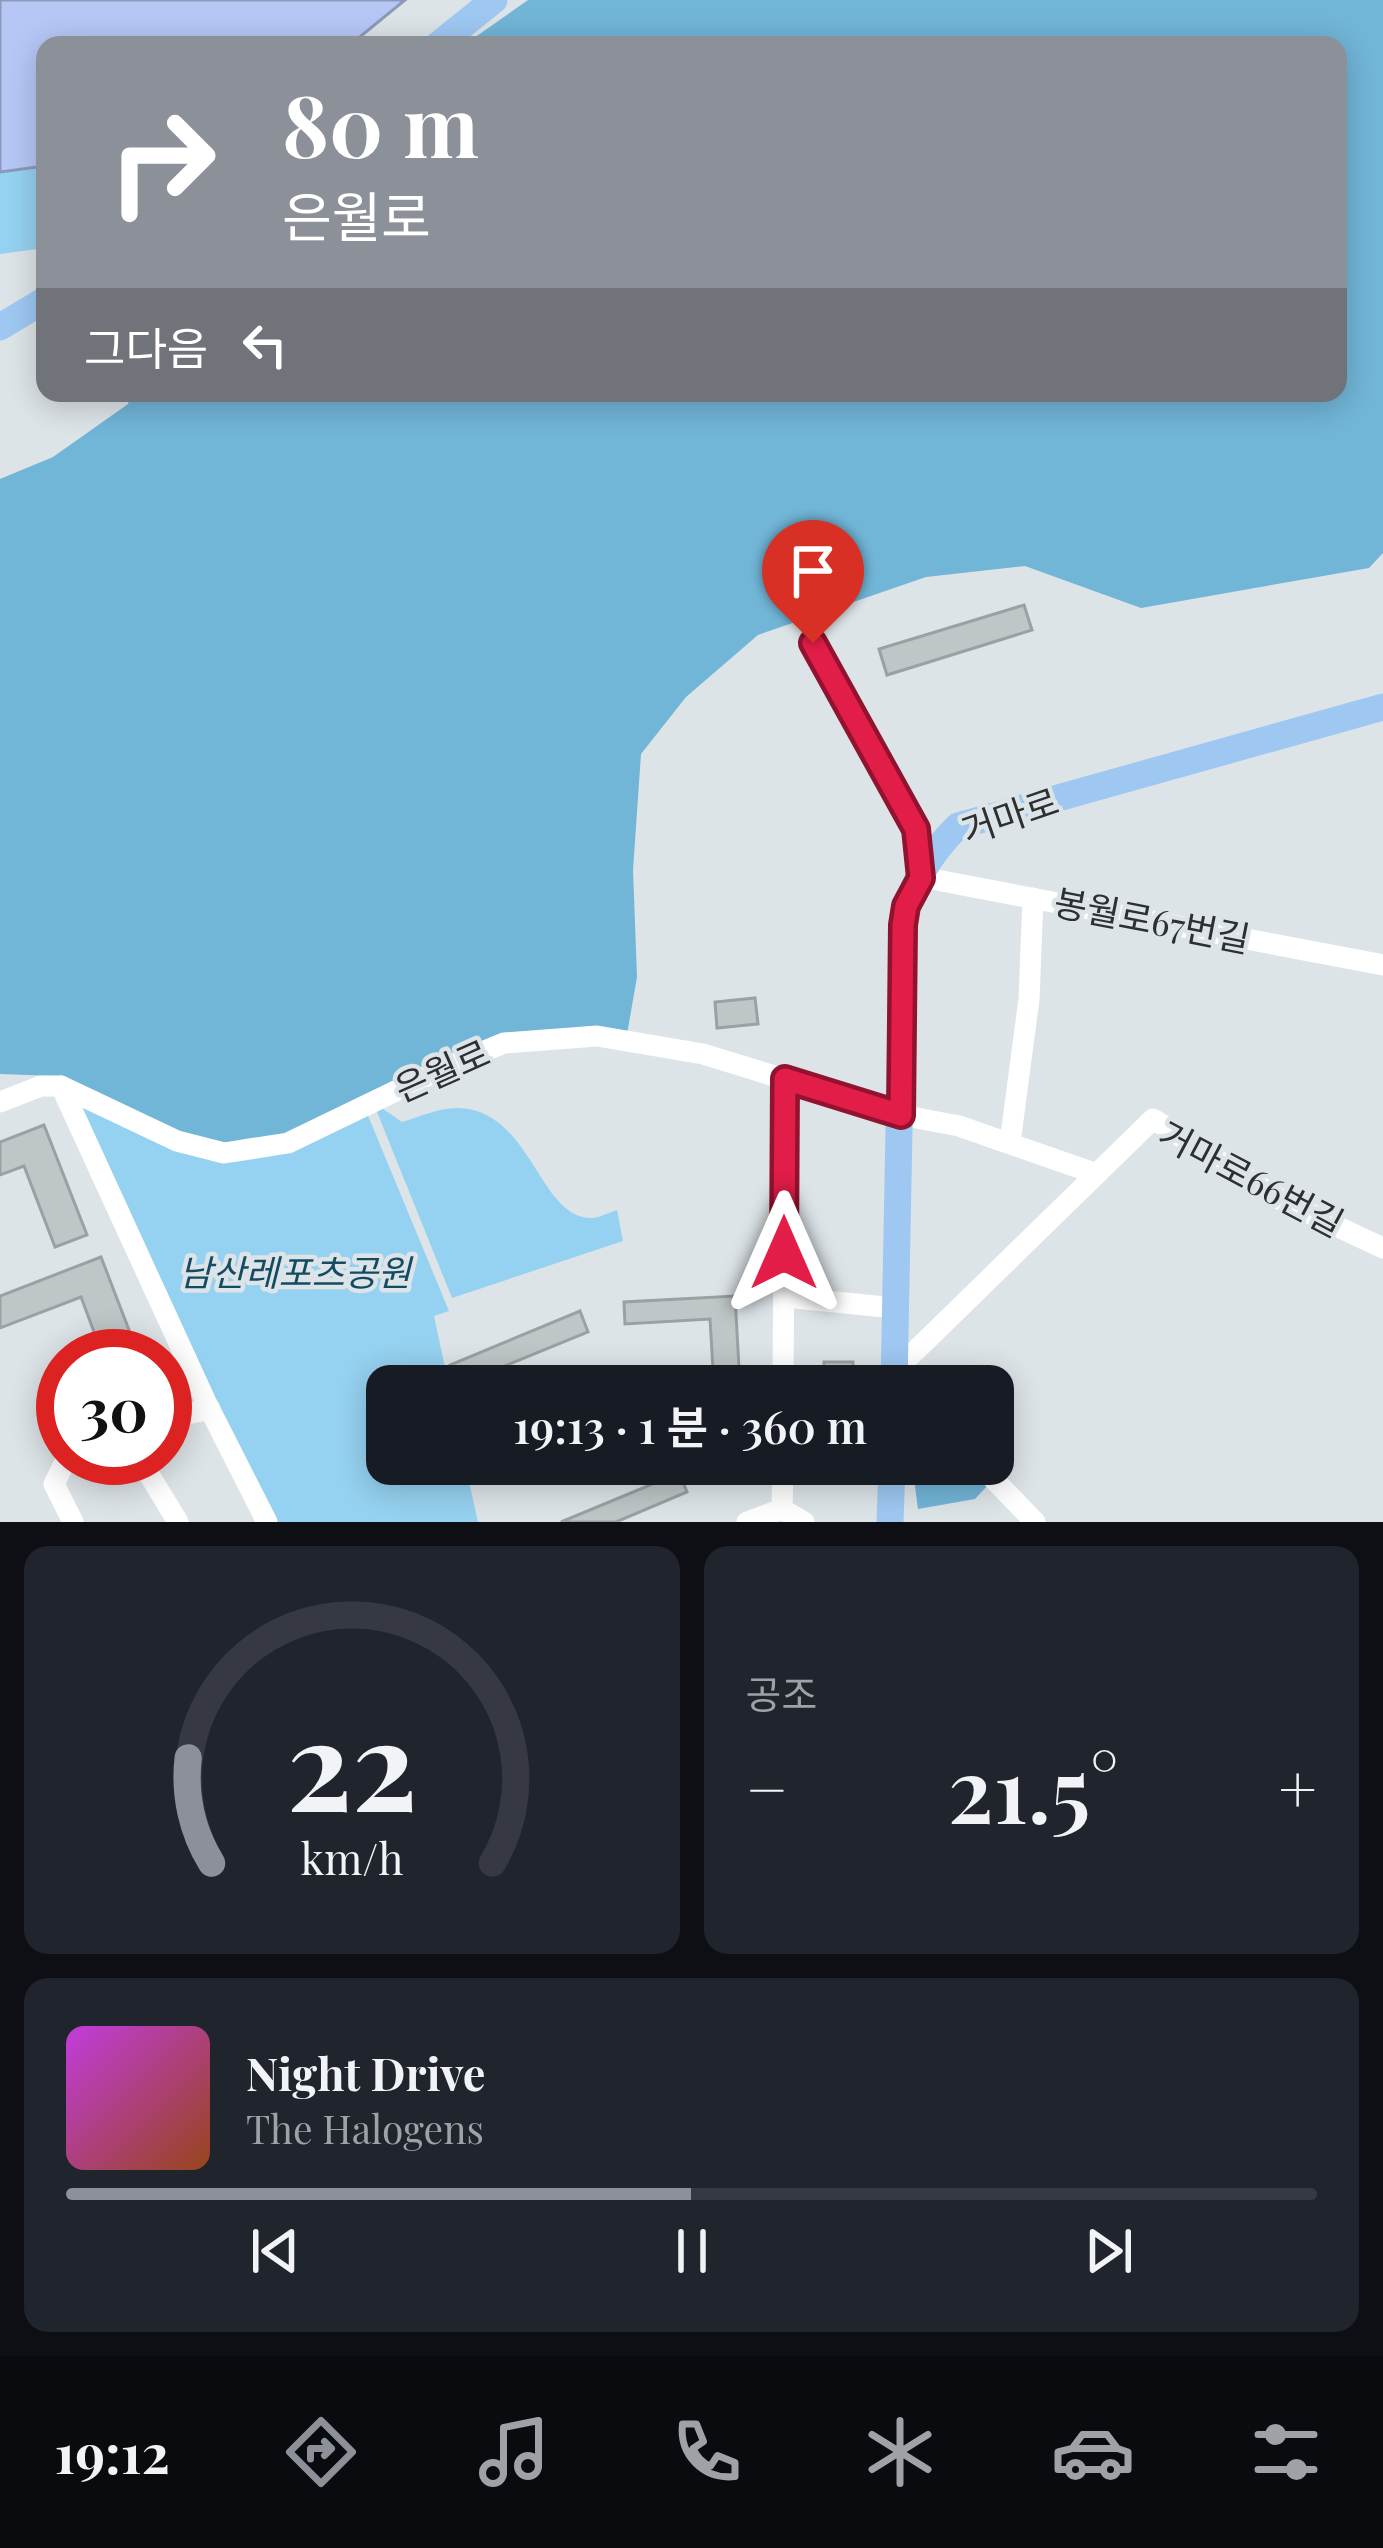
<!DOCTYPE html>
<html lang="ko">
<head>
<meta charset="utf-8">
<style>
  :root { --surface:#171b24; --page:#20242c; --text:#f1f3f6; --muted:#9ea1a6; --line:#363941; --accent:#8c9099 }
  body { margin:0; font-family:"Playfair Display","Noto Sans KR",serif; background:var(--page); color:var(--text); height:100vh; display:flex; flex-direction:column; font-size:45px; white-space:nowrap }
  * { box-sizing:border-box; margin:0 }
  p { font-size:39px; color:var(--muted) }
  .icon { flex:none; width:66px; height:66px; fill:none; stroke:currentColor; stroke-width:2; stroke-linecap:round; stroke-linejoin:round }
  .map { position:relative; height:1522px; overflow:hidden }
  .details { display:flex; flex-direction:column; gap:24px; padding:24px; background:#0d0f14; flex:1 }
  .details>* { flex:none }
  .top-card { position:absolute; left:36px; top:36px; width:1311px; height:366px; border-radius:24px; box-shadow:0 6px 30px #0003; background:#8c9099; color:#fff; overflow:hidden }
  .speed { position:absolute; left:36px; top:1329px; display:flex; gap:24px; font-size:60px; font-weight:700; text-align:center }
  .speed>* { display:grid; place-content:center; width:156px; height:156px; border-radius:50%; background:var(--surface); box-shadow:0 6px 30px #0003; line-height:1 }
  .speed .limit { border:18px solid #d22; background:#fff; color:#111 }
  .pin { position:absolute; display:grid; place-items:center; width:102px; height:102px; color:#fff; margin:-123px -51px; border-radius:50% 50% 50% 0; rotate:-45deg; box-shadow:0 0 12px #0007 }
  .pin .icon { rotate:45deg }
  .me { position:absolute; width:132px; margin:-66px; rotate:0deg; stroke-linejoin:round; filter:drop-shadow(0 0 9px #0008) }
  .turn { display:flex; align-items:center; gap:42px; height:252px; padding:0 48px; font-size:54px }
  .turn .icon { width:156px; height:156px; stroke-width:2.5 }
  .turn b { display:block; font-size:84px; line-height:102px }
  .then { display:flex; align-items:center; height:114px; padding:0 48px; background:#0003; gap:24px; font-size:45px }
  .big { font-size:90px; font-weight:600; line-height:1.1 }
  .details .tile { flex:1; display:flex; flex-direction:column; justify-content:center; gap:18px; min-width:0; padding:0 42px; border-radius:24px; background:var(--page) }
  .details .dial { align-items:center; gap:0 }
  .dial svg { height:312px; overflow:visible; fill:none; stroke:var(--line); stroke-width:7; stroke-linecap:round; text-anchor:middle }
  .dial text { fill:var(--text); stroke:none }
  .song { display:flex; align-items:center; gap:36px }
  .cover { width:144px; height:144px; border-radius:18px; background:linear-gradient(135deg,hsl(290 70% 55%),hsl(20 70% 35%)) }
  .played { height:12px; border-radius:6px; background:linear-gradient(90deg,var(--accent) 50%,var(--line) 50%) }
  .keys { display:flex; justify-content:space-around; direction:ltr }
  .heat { display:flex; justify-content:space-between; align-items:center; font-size:66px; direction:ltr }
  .details .tiles { flex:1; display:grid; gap:24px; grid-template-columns:1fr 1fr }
  .tile:last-child { grid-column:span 2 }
  .trip { position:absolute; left:366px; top:1365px; width:648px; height:120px; border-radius:24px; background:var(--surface); box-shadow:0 6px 30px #0003; font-weight:600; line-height:120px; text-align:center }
  .tab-bar { display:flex; height:192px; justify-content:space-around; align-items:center; background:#090b0e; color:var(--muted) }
  .tab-bar .icon { width:84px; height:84px }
  .tab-bar .on { color:var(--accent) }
  .tab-bar b { font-size:54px; color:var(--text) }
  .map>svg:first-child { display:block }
  .green { fill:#95d1f0 }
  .forest { fill:#71b5d7 }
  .water { fill:#b6c7f6; stroke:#8d99bb; stroke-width:3 }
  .building { fill:#bec6c8; stroke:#9aa1a3; stroke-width:3 }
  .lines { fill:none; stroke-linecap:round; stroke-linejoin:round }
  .minor { stroke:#fff; stroke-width:21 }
  .major { stroke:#9ec8f2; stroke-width:27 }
  .route-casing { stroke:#92132f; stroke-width:30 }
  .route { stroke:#e11d48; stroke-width:21 }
  .labels { text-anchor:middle; stroke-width:9; stroke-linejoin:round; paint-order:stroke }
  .street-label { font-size:36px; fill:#2d2f31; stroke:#dde4e7 }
  .park-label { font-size:36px; font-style:italic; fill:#144b63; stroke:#dde4e7 }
</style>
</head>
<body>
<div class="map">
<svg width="1383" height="1522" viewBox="0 0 1383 1522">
  <rect width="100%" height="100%" fill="#dde4e7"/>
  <g class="green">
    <path d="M 45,166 L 45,248 L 0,254 L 0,172 Z"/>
    <path d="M 69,1089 L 364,1106 L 449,1311 L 434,1316 L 449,1386 L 387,1386 L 387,1464 L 465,1464 L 478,1522 L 271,1522 Z"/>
    <path d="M 373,1102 L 402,1122 C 419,1117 439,1108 457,1108 C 531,1109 538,1216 590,1218 C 597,1219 610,1212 617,1210 L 623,1241 L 452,1298 Z"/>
  </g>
  <g class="forest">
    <path d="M 528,0 L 1383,0 L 1383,553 L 1369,568 L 1141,608 L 1025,566 L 926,577 L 758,635 L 686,697 L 641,754 L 633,870 L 637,977 L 626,1040 L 501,1034 L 289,1136 L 224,1153 L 57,1076 L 0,1074 L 0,479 L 53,457 L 128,404 L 131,393 L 1338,393 L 1338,45 L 464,45 Z"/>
    <path d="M 912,1464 L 969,1464 L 988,1485 L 975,1499 L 918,1509 Z"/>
  </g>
  <path class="water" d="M 0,0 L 405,0 L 350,45 L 45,45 L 45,166 L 0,172 Z"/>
  <g class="building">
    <path d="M 1024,605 L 1032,630 L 887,675 L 879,649 Z"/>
    <path d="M 755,998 L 758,1024 L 717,1028 L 715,1002 Z"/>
    <path d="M 44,1125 L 87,1235 L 55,1247 L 24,1166 L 0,1175 L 0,1142 Z"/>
    <path d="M 101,1257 L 139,1356 L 103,1356 L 81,1297 L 0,1328 L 0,1296 Z"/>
    <path d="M 735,1296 L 740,1386 L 714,1386 L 710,1319 L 625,1324 L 624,1302 Z"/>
    <path d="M 580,1311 L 588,1332 L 458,1385 L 450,1365 Z"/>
    <rect x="824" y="1362" width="29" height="24"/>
    <path d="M 679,1473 L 687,1492 L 616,1522 L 561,1522 Z"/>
  </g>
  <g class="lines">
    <g class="minor">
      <path d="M 813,643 L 916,829 L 921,877 L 1383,965"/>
      <path d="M 61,1086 L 206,1402 L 267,1522"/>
      <path d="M 0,1102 L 41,1086 L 61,1086 L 177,1141 L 224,1153 L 288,1143 L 439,1070 L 504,1043 L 597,1036 L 703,1054 L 901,1115 L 959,1126 L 1097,1174"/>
      <path d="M 1010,1143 L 1029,999 L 1033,898"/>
      <path d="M 784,1297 L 896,1308"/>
      <path d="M 905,1385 L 904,1362 L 1153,1119 L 1283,1201 L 1383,1248"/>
      <path d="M 783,1386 L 785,1080"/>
      <path d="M 165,1419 L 210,1409"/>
      <path d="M 67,1458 L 54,1484 L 73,1522"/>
      <path d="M 139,1458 L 178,1522"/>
      <path d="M 979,1464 L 1035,1522"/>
      <path d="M 782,1509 L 783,1464"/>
      <path d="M 747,1522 L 782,1509 L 804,1522"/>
    </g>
    <g class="major">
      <path d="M 438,45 L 494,0"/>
      <path d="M 0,327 L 45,300"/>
      <path d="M 894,1386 L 903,925 C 909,887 931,852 958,826 L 1383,707"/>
      <path d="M 890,1522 L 892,1464"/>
    </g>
  </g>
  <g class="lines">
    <g class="route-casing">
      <path id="route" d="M 784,1253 L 785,1079 L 901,1115 L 903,925 L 906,906 L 921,878 L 916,829 L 813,643"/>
    </g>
    <use href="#route" class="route"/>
  </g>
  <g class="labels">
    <g class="street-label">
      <text transform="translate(1010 816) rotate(-19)" y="13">거마로</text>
      <text transform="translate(1152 921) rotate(11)" y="13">봉월로67번길</text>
      <text transform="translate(442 1071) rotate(-24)" y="13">은월로</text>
      <text transform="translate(1251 1179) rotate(28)" y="13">거마로66번길</text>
    </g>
    <g class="park-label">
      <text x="295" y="1286">남산레포츠공원</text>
    </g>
  </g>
</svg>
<div class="speed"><div class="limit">30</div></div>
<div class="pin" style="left:813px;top:643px;background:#d93025"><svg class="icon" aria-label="arrive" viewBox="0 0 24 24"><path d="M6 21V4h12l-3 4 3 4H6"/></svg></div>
<svg class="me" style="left:784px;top:1253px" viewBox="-20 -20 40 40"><path d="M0-17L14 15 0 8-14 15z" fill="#e11d48" stroke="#fff" stroke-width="4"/></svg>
<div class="trip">19:13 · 1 분 · 360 m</div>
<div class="top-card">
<div class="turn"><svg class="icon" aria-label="right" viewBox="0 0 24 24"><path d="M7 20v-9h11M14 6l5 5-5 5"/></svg><div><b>80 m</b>은월로</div></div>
<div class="then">그다음<svg class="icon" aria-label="left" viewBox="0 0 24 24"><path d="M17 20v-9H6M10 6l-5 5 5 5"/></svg></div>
</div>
</div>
<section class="details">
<div class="tiles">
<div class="tile dial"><svg viewBox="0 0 100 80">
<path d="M14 69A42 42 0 1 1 86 69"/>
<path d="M14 69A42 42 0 0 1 8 42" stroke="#8c9099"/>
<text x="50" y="56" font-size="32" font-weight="700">22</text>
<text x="50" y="72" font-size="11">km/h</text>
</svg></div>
<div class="tile"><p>공조</p>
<div class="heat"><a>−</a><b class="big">21.5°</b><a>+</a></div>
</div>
<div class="tile">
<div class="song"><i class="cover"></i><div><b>Night Drive</b><p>The Halogens</p></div></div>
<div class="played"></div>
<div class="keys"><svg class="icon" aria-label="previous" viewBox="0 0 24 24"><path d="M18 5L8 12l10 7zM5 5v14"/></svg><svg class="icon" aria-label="pause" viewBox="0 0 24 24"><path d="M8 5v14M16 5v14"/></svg><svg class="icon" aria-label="next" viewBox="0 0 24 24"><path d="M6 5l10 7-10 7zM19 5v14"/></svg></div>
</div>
</div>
</section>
<nav class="tab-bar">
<b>19:12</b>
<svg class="icon on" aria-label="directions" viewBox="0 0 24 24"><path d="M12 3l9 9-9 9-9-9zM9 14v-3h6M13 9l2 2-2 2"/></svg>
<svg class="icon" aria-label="music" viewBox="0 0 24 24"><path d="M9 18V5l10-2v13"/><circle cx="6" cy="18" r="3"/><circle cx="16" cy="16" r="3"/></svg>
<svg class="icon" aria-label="phone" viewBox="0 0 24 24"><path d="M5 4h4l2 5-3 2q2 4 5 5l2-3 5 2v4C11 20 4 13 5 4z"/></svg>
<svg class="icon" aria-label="climate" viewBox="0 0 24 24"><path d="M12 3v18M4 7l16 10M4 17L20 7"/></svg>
<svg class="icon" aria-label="car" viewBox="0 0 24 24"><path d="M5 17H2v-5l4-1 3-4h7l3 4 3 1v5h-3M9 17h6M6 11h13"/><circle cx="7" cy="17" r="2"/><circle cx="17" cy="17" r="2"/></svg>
<svg class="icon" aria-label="filters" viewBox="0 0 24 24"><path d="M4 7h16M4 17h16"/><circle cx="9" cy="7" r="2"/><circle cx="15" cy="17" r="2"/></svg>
</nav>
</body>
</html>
